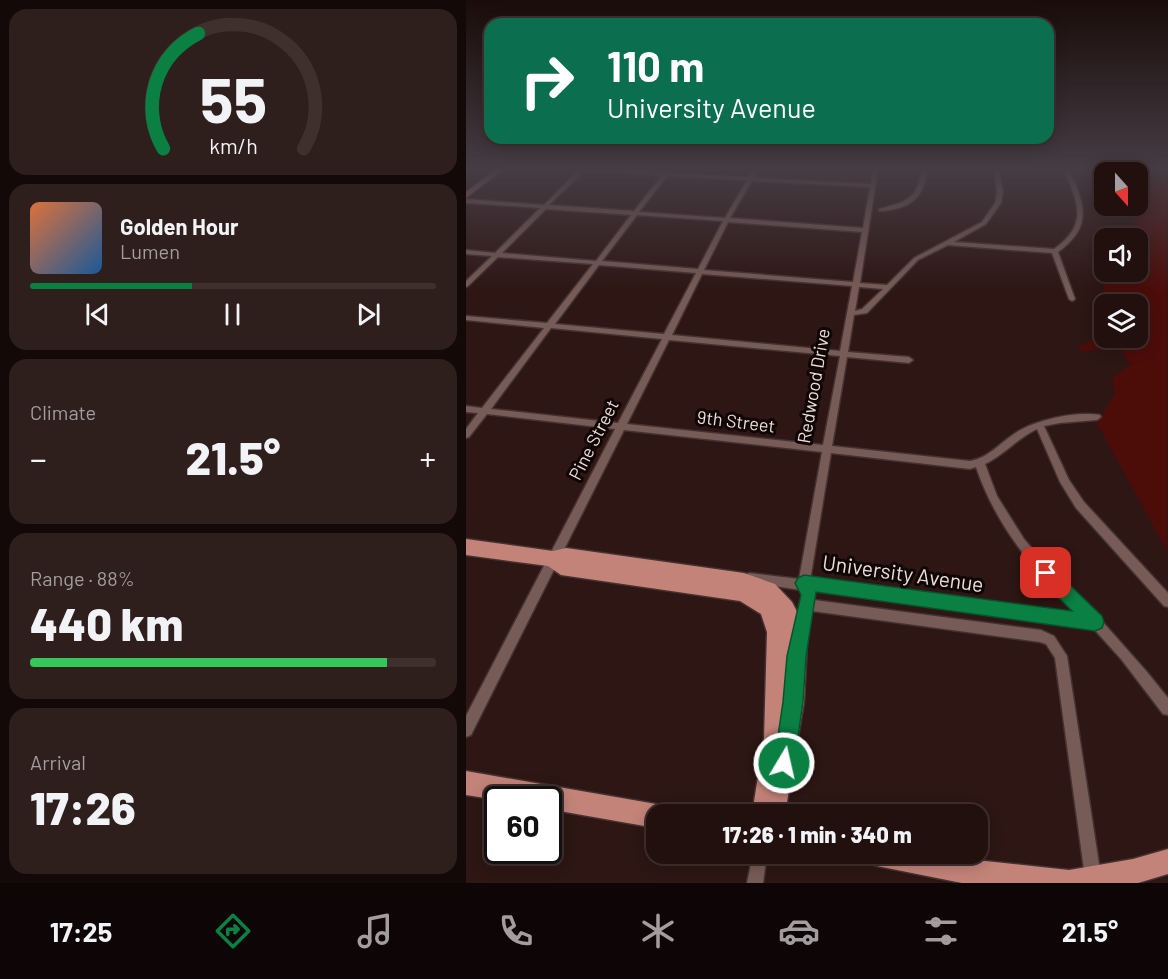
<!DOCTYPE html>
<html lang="en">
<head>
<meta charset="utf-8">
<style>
  :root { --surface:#22100e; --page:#2e1e1c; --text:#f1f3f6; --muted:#a29d9e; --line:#3f302e; --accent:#0b8043 }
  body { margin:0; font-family:Barlow,sans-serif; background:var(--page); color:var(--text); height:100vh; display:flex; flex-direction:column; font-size:22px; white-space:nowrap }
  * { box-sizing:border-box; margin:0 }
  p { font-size:20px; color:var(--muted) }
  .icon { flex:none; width:33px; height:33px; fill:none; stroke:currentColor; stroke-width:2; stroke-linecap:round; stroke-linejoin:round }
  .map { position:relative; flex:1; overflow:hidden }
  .side { display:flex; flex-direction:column; gap:9px; padding:9px; background:#130908; width:466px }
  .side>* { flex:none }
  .banner { position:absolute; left:18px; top:18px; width:570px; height:126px; border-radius:18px; box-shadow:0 3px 15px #0003,0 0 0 2px var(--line); background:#0b6e4f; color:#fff; overflow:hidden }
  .needle { width:39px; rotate:159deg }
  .tools { position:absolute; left:628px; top:162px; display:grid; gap:12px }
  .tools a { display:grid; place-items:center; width:54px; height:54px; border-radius:12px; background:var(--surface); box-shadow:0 3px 15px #0003,0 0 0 2px var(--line); font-size:30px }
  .speed { position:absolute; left:18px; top:786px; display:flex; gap:12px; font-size:30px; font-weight:700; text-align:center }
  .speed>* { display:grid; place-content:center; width:78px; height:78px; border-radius:50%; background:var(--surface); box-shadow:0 3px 15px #0003,0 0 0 2px var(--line); line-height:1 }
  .speed .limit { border:3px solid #111; border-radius:9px; background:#fff; color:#111 }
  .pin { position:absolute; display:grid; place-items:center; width:51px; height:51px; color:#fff; margin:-26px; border-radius:12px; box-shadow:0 3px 9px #0006 }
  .me { position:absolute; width:66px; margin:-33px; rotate:9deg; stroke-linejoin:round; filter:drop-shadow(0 0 4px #0008) }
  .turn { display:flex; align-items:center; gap:21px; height:126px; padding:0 24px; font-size:27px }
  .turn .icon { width:78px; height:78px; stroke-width:2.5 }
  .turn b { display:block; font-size:42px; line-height:51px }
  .big { font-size:45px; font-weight:800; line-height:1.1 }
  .side .widget { flex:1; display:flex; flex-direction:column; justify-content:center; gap:9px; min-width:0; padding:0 21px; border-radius:18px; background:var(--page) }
  .side .dial { align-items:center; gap:0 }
  .dial svg { height:156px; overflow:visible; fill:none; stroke:var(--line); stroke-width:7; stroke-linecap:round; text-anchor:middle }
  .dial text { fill:var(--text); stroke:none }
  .song { display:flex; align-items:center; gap:18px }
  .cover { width:72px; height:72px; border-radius:9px; background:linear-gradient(135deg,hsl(20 70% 55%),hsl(210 70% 35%)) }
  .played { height:6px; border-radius:3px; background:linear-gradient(90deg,var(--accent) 40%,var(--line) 40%) }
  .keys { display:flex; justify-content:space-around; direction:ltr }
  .heat { display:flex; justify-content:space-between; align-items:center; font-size:33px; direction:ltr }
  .charge { height:9px; border-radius:4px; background:linear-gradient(90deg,#34c759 88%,var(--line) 0) }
  .trip { position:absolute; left:180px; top:804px; width:342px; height:60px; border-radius:18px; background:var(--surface); box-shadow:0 3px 15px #0003,0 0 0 2px var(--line); font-weight:800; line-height:60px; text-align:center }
  .tabs { display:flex; height:96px; justify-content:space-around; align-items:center; background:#0e0606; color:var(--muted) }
  .tabs .icon { width:42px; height:42px }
  .tabs .on { color:var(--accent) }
  .tabs b { font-size:27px; color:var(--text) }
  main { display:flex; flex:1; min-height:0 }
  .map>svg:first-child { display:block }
  .green { fill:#4c0d09 }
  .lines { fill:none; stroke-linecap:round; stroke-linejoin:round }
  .minor-casing { stroke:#443232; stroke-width:3 }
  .secondary-casing { stroke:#443232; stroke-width:2 }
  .primary-casing { stroke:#443232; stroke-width:3 }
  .minor { fill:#775b56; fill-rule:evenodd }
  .secondary { fill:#9d6f68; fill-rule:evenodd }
  .primary { fill:#c38379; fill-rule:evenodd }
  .route { fill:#0b8043; stroke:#07532c; stroke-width:1.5 }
  .labels { text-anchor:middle; stroke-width:6; stroke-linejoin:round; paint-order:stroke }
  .street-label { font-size:18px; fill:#eeddda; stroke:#0e0504 }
  .near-street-label { font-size:21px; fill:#eeddda; stroke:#0e0504 }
</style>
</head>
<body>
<main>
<section class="side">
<div class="widget dial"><svg viewBox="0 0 100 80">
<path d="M14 69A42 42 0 1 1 86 69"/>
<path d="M14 69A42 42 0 0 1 32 10" stroke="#0b8043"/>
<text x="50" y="56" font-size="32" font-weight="700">55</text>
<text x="50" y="72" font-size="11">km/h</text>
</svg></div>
<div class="widget">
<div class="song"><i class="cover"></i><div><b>Golden Hour</b><p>Lumen</p></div></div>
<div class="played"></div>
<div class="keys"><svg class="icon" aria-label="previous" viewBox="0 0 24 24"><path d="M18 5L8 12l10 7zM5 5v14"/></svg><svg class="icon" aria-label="pause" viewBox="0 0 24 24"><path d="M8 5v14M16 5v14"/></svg><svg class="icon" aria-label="next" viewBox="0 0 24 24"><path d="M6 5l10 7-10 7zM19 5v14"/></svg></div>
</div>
<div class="widget"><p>Climate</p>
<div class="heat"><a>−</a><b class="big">21.5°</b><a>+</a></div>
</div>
<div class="widget"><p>Range · 88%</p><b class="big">440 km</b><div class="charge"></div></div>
<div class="widget"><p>Arrival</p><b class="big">17:26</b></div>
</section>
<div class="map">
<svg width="702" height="883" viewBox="0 0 702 883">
  <rect width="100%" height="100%" fill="#2d1613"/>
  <g class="green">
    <path d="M 204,169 L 410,169 L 407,187 L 200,174 Z"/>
    <path d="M 634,169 L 701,169 L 701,551 L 631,423 L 649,394 L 646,378 L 664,365 L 653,344 L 619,352 L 611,347 L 636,335 L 639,329 L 637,322 L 639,307 L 639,338 L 672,338 L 672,304 L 639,304 L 638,280 L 644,272 L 672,272 L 672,238 L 666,238 C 671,230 668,213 663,206 L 672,206 L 672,172 L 639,172 L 639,177 Z"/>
  </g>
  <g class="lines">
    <g class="minor-casing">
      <g id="minor">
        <path d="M 112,169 L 198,172 L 201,169 L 205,169 L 203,173 L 283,177 L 288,169 L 292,169 L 288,178 L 405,184 L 407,169 L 412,169 L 394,283 L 421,285 L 448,258 L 516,222 L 529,203 L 531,192 L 528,169 L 533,169 L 537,192 L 535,203 L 520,224 L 488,242 L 588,249 C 623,224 612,204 598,169 L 603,169 C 618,204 628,226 592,252 L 609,299 L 608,300 L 606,301 L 603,299 L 586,253 L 482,245 L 452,260 L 401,313 L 388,315 L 382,352 L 443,357 L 447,360 L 443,363 L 381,357 L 366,446 L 504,461 C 522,458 533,444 548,434 C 568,420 609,411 634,415 L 635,417 L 631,420 L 594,423 L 578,426 L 603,480 L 618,502 L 702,593 L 702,607 L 698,606 L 610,508 L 594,482 L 571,429 C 552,438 538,455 519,464 L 531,496 L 558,539 L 592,579 L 635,620 L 681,672 L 702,698 L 702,715 L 697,714 L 655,659 L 626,627 L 347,591 L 349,595 L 348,600 L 575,630 L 588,636 L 601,656 L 635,877 L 632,882 L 622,882 L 619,877 L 589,658 L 580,644 L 574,642 L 346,611 L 339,639 L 335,641 L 331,639 L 329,635 L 337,595 L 335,590 L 280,582 L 279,578 L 280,574 L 284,573 L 333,579 L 356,452 L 158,430 L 5,735 L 0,737 L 0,716 L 149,429 L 21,414 L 3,437 L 0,438 L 0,429 L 12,413 L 0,412 L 0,406 L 16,408 L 78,328 L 0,320 L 0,316 L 81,323 L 127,264 L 32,257 L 2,286 L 0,287 L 0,281 L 26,256 L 0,254 L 0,250 L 29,253 L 74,208 L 0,203 L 0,199 L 78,205 L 113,170 ZM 118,171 L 196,175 L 168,211 L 83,205 ZM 201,176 L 281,180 L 259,218 L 173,212 ZM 286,181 L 404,187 L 397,228 L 264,218 ZM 80,209 L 165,215 L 130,261 L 36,253 ZM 171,215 L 257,221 L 232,269 L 136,261 ZM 262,222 L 396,232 L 387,282 L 238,270 ZM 133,265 L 230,273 L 198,334 L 89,324 ZM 236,274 L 386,286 L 374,351 L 206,335 ZM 393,287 L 417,289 L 396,309 L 389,311 ZM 85,328 L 196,339 L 152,423 L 25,409 ZM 203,340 L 374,356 L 357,445 L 161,424 ZM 365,453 L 504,469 L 510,467 C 530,526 569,573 613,614 L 344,581 Z"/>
        <path d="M 455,169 L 461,169 C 459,199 442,210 413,211 L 413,209 C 440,202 453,199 455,169 Z"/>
        <path d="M 287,854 L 301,854 L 297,883 L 281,883 Z"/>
      </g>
    </g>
    <g class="secondary-casing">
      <path id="secondary" d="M 30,169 L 38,169 L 0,198 L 0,192 Z"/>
    </g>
    <g class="primary-casing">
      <g id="primary">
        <path d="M 0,539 L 87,551 L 100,548 L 278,573 L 309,584 L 326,602 L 339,627 L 341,643 L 338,702 L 319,814 L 286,814 L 298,739 L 301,632 L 295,614 L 274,601 L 95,575 L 82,566 L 0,555 Z"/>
        <path d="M 0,771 L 190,804 L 198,808 L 201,814 L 190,814 L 190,828 L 82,809 L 82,800 L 32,800 L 0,795 Z"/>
        <path d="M 702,849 L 702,874 L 672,883 L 496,883 L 411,866 L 402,863 L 399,854 L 474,854 L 510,860 L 603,870 L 667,859 Z"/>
      </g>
    </g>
    <use href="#minor" class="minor"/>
    <use href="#secondary" class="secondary"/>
    <use href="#primary" class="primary"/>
  </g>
  <linearGradient id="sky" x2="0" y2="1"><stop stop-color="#190c0a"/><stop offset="0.58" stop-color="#463c44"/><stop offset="1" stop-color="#463c44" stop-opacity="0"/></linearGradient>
  <rect width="702" height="292" fill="url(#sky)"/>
  <path class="route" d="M 580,566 L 586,568 L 636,616 L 638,622 L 636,628 L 629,631 L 350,592 L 340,656 L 337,702 L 328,763 L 325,770 L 318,773 L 311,770 L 308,763 L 317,702 L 321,656 L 335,595 L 329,583 L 332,578 L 338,575 L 606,611 L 574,579 L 572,573 L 574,568 Z"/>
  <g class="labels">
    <g class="street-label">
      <text transform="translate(348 386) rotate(-80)" y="6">Redwood Drive</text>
      <text transform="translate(270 422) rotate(7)" y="6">9th Street</text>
      <text transform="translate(128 440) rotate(-63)" y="6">Pine Street</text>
    </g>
    <g class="near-street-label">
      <text transform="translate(437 574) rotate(8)" y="7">University Avenue</text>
    </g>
  </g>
</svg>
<div class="tools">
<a><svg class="needle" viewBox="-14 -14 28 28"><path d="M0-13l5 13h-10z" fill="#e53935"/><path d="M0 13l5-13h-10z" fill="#a29d9e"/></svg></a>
<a><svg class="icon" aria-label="sound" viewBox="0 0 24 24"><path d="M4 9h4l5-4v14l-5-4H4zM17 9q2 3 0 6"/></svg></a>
<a><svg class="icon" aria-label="layers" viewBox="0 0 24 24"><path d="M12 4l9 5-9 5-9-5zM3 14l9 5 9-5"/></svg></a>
</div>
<div class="speed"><div class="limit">60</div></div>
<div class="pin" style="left:580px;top:573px;background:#d93025"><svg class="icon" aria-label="arrive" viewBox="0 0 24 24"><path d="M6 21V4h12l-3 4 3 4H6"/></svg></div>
<svg class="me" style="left:318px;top:763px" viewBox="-20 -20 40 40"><circle r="17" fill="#0b8043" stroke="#fff" stroke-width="3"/><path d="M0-11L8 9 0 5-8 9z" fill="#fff"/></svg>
<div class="trip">17:26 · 1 min · 340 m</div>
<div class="banner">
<div class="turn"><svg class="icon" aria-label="right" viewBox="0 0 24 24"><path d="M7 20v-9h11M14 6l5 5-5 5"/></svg><div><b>110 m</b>University Avenue</div></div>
</div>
</div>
</main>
<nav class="tabs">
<b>17:25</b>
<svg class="icon on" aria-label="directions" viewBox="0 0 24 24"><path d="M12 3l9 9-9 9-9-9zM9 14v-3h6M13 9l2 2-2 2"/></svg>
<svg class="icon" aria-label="music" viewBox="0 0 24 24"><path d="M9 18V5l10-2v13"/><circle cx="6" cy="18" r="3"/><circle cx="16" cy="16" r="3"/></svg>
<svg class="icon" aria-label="phone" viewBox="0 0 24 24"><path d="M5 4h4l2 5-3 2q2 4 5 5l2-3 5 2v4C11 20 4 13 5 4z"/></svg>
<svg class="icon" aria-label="climate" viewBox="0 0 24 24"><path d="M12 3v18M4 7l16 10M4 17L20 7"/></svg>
<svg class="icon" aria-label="car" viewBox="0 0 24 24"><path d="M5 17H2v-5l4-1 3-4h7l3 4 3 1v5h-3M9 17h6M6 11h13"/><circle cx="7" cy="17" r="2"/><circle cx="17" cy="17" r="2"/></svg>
<svg class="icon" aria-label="filters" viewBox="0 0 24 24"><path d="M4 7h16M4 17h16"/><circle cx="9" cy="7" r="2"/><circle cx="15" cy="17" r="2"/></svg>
<b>21.5°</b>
</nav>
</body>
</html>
